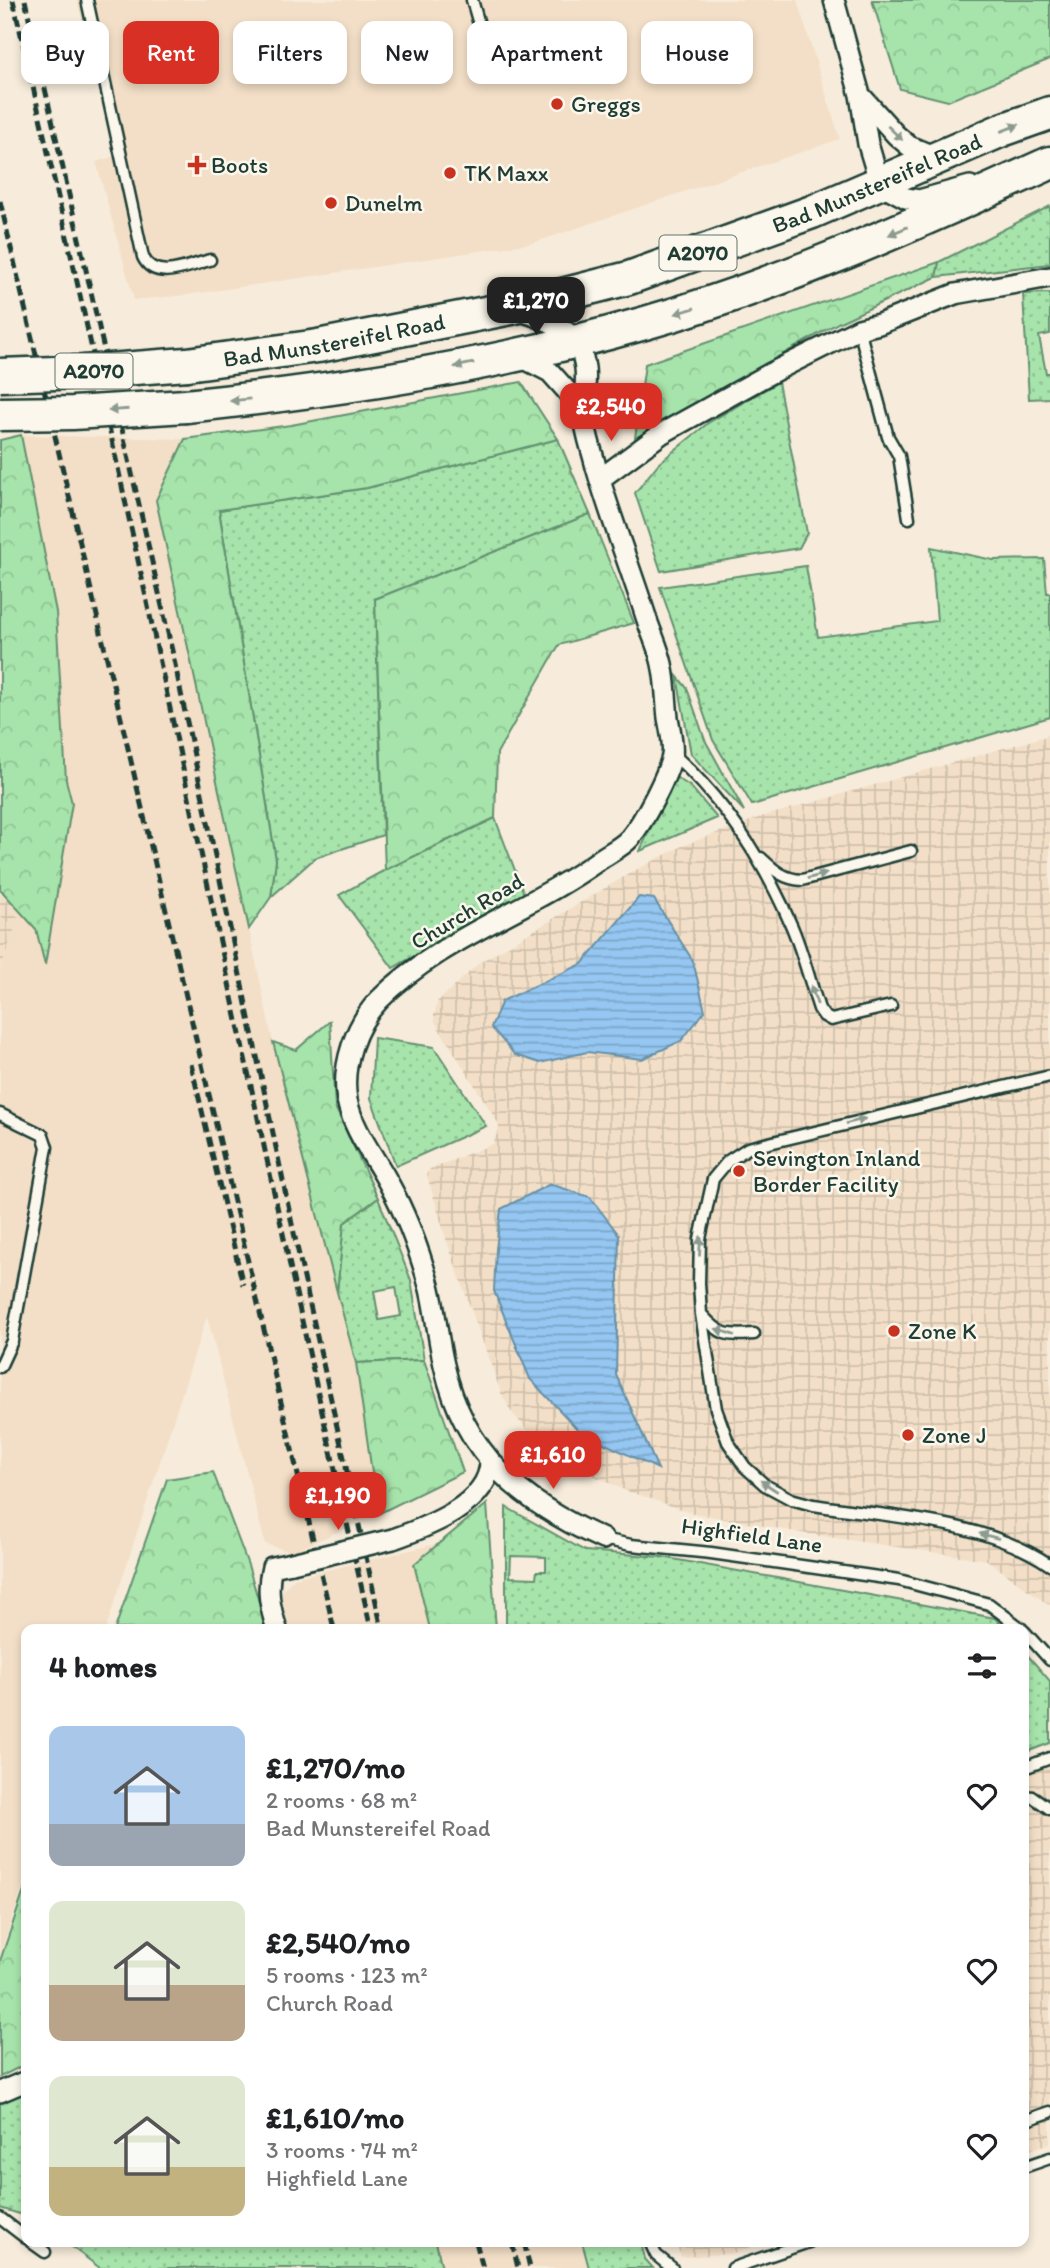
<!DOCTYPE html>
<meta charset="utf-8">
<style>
body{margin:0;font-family:Itim,sans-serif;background:#f6f6f6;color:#202124;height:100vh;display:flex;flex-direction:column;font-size:26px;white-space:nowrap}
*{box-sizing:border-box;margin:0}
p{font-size:23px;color:#757577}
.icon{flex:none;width:38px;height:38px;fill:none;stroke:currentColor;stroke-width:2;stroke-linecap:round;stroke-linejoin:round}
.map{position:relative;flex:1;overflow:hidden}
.panel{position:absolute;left:21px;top:1624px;width:1008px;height:623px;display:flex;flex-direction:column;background:#fff;border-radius:14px;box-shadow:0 4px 10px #0003}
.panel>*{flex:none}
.banner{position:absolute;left:21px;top:21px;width:1008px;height:63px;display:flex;gap:14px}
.price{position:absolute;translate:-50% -60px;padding:0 16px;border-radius:14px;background:#d93025;color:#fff;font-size:23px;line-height:46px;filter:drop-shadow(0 2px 4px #0008)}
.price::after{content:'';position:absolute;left:50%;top:42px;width:21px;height:16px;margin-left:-10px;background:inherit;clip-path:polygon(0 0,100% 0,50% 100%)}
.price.selected{background:#222;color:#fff}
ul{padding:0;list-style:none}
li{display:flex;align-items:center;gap:21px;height:175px;padding:0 28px}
li span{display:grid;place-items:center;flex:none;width:196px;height:140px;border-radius:14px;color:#555}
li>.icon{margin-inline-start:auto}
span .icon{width:84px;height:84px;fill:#fffc;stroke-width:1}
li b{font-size:30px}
h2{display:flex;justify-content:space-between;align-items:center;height:84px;padding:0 28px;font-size:30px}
.chip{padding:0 24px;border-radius:14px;background:#fff;box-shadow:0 4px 10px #0003;font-size:24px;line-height:63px}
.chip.selected{background:#d93025;color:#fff}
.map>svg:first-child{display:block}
</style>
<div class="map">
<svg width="1050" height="2268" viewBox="0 0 1050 2268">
<defs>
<pattern id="industrial-grid" width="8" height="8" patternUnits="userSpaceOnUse" patternTransform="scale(1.75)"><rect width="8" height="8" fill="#f3dfc7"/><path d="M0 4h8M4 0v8" fill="none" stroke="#d0c0ac"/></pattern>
<pattern id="green-dots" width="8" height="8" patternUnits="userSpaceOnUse" patternTransform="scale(1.75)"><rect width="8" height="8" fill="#a7e4ab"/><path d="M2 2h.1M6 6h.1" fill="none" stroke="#8fc494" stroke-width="1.8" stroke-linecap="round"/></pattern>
<pattern id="forest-crowns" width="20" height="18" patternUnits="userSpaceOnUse" patternTransform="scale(1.75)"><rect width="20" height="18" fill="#a7e4ab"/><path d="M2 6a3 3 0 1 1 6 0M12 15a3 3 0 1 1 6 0" fill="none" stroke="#8fc494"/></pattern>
<pattern id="water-rules" width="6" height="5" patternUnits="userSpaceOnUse" patternTransform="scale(1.75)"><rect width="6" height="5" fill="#95c7f2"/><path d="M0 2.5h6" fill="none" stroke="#79a3c5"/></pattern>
</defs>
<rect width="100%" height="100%" fill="#f7ecdb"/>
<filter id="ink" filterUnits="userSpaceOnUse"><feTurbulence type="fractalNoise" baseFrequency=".0143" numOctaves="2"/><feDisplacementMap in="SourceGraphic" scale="14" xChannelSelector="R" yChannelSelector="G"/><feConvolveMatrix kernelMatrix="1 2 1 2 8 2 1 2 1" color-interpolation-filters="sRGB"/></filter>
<g filter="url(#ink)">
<path fill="#f3dfc7" d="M77,0H797L840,139L533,243L187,295L134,300L96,162L115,156Z
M21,435L185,439L220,515L271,897L249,929L273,1042L356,1363L378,1514L292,1552L265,1544L207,1316L106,1629H26V1875L0,1956V970L66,780L56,612Z
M440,1543L460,1629H289L279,1594L294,1578Z
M436,2242H582L589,2268H442Z"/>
<path fill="url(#industrial-grid)" d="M1050,735V1606L987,1560L807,1534L692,1513L624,1490L574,1466L536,1441L510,1410L501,1393L447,1242L428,1179L427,1173L430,1169L493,1144L499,1128L498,1123L435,1022L434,1016L437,1002L480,962L632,872L684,845L761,817Z
M0,893L21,911L0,970Z
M1050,1763V2143L1024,2152V1773Z
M676,2242H766L730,2254L681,2257Z"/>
<path fill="url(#green-dots)" stroke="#639070" stroke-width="2" fill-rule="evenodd" d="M1050,206V264L936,277L939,262Z
M1050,293V334L1039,336L1046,373H1050V398L1029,399L1023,294Z
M778,382L807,533L799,548L661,571L635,493L658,464L708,423Z
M558,439L590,514L375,599L383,835L315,858L271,897L276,860L219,510L367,488Z
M931,547L993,560L1044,559L1047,593H1050V717L752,805L713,740L660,587L806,566L818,637L937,621Z
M677,676L687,688L705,740L744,811L691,754Z
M674,776L691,787L717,818L640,851Z
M495,818L524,894L393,968L339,895L385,870Z
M374,1038L434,1047L486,1126L396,1166L371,1098Z
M378,1198L411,1280L424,1360L356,1363L337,1292L344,1223ZM396,1287L401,1316L379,1320L374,1291Z
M506,1507L585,1551L662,1557L995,1618L1005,1629H506ZM511,1556L546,1557V1571H537L536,1578L510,1577Z
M1024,1651L1050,1681V1743L1024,1753Z
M26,2089V2216L0,2208V2102Z
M65,2242H436L442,2268H100Z
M582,2242H641L645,2259L653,2268H589Z"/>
<path fill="url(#forest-crowns)" stroke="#639070" stroke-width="2" d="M872,0H1050V59L948,101L900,89Z
M939,262L936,277L838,323L635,438L645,364Z
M521,382L558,439L367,488L219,510L276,860L271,897L249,929L156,500L185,439L291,425Z
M21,435L56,612L66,780L72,803L45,965L36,929L0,889V440Z
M590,514L634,623L559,645L497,753L495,818L385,870L375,599Z
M330,1021L335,1107L378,1198L344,1223L337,1292L273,1042L296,1050Z
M424,1360L463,1472L378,1514L356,1363Z
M213,1472L248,1565L267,1629H115L167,1479Z
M487,1504L496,1629H430L414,1564Z
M26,1885V2064L0,2077V1961Z"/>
<path fill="url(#water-rules)" stroke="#6690a6" stroke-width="2" d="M639,897L654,899L693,961L705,1011L681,1041L642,1059L587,1052L540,1063L515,1055L491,1027L502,1001L582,964Z
M550,1184L590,1197L619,1235L616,1375L658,1469L580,1432L530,1379L494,1291L496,1249L501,1209Z"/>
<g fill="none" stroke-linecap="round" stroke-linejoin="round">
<g stroke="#1f3d34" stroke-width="15">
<path id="service" d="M87,0L143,257C155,283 190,265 210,260
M472,0L493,73
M859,329L888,437L899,456L909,518
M673,754C726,802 764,861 792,927C803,953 810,982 819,1009L824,1016L831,1020L891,1006
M761,858C774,870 783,879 802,880L911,851
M1050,1076L748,1148L728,1161L713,1179L700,1239L699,1283L701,1314L716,1409L728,1442L745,1467L765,1485L791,1499L813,1505C890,1517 984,1520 1050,1565
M0,1114L43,1135L47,1147L12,1341L0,1367
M702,1315C721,1336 727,1336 754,1334
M603,1539L631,1545L711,1553L899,1580L989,1604L1022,1629
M1024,1631L1050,1660
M1024,1768L1050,1758
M1024,1796L1033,1797L1050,1809
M1024,2121L1050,2112
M1024,2167L1050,2158
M0,2218L26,2238
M31,2242L45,2252
M650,2242L656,2255L672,2268
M733,2268L809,2242"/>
</g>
<g stroke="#1f3d34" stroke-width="24">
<path id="minor" d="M834,0L860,95L868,144L880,184L906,198L919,200L970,186
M861,96L896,135L909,146L938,158
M515,309C549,321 580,327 585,368C587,384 583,399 584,415C585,432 592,450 596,467C611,519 631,569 647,620C652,635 659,649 662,664C666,681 666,700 668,718C670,729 674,745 672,756C667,777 644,821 630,838C622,847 609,853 599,860C529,911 440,938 379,1000C355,1025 341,1066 347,1100C353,1130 374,1156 388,1182C407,1216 420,1252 430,1289C436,1314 438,1340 444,1365C464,1455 522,1503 603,1539
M517,355L550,372L567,391L584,417
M600,479L661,434L771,373L859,329L879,324L955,294L1050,277
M393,1539C427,1527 490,1504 490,1461
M277,1629C270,1608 266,1589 272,1567L292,1563
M0,2092L26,2081"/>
</g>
<g stroke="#1f3d34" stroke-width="37">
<g id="trunk">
<path id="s1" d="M187,364L318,346L511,308L629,278L812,212L1002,130L1050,113"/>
<path d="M186,406C341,390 496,366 645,323C785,283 917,223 1050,163"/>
</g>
</g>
<use href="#service" stroke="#fbf7ec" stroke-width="10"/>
<use href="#minor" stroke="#fbf7ec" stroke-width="19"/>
<use href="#trunk" stroke="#fbf7ec" stroke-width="32"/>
<path stroke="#1f3d34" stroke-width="5" stroke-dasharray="10 5" stroke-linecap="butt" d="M13,0C139,542 247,1087 371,1629
M25,0L173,655L292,1224L382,1629
M0,201L334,1629
M191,1064L243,1285
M476,2242L483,2268
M512,2242L518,2268
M524,2242L530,2268"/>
<g stroke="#1f3d34" stroke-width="24" stroke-linecap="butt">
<path id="minor-bridge" d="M292,1563L393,1539"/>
</g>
<g stroke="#1f3d34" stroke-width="37" stroke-linecap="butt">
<path id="trunk-bridge" d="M0,375L83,372L187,364
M0,414L73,413L186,406"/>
</g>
<use href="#minor-bridge" stroke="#fbf7ec" stroke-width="19"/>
<use href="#trunk-bridge" stroke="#fbf7ec" stroke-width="32"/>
</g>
<defs><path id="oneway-solid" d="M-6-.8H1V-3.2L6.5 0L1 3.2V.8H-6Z" transform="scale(1.75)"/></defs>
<g fill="#8d9a90">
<use href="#oneway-solid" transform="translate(1010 128) rotate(-21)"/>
<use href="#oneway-solid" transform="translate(895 133) rotate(44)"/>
<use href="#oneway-solid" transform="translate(898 231) rotate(157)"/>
<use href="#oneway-solid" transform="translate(685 311) rotate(163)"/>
<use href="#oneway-solid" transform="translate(464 365) rotate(168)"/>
<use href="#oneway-solid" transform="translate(240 400) rotate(174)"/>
<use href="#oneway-solid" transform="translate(118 410) rotate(176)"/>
<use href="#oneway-solid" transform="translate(817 876) rotate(-14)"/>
<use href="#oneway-solid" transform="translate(814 995) rotate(-109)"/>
<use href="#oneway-solid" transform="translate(856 1121) rotate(-14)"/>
<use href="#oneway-solid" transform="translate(700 1246) rotate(-87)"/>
<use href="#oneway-solid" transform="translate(725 1332) rotate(-161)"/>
<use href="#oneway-solid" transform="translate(769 1486) rotate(-147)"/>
<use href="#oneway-solid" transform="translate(989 1536) rotate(-165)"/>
</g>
</g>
<g fill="#c8321e" stroke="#fbf7ec" stroke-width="2.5">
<circle cx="557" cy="104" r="7"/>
<path d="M193.5 154.5h7v7h7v7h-7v7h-7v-7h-7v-7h7z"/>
<circle cx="450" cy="173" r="7"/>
<circle cx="331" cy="203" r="7"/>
<circle cx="739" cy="1171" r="7"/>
<circle cx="894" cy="1331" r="7"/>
<circle cx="908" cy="1435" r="7"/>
</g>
<g text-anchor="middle" stroke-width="5" stroke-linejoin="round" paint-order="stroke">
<g fill="#fbf7ec" stroke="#61756b" stroke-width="2">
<rect x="659.5" y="235.5" width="77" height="35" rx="5"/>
<rect x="55.5" y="353.5" width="77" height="35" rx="5"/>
</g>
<g font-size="21" font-weight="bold" fill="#1f3d34">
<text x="698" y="260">A2070</text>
<text x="94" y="378">A2070</text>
</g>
<g font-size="23" fill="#1f3d34" stroke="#fbf7ec" text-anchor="start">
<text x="571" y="112">Greggs</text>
<text x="211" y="173">Boots</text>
<text x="464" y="181">TK Maxx</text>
<text x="345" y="211">Dunelm</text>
<text x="753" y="1166">Sevington Inland<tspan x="753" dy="26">Border Facility</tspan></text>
<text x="908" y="1339">Zone K</text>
<text x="922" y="1443">Zone J</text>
</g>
<g font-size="23" fill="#1f3d34" stroke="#fbf7ec">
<text dy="8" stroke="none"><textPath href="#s1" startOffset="716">Bad Munstereifel Road</textPath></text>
<text dy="8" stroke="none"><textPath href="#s1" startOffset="149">Bad Munstereifel Road</textPath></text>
<text transform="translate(467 911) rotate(-31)" y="8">Church Road</text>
<text transform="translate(752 1535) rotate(8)" y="8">Highfield Lane</text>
</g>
</g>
</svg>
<b class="price selected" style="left:536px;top:337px">£1,270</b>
<b class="price" style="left:611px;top:443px">£2,540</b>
<b class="price" style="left:553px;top:1491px">£1,610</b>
<b class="price" style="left:338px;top:1532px">£1,190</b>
<div class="banner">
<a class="chip">Buy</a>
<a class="chip selected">Rent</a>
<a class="chip">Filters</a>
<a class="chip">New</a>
<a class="chip">Apartment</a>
<a class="chip">House</a>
</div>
<section class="panel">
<h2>4 homes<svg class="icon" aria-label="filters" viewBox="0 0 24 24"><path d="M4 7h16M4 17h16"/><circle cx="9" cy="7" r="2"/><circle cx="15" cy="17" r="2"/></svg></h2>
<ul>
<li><span style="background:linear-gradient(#a9c7e8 70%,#9aa5b1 0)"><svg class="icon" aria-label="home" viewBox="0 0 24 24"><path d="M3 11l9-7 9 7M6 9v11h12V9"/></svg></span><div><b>£1,270/mo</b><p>2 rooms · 68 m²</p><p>Bad Munstereifel Road</p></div><svg class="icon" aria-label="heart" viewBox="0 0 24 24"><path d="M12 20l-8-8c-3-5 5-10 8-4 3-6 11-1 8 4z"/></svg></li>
<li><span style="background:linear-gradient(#dfe7d0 60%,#b9a48a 0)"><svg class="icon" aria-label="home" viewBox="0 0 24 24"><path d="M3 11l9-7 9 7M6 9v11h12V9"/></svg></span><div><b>£2,540/mo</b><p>5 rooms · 123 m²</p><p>Church Road</p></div><svg class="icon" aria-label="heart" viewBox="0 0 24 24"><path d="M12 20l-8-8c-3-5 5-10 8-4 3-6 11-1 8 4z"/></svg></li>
<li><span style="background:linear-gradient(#dfe7d0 65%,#c2b280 0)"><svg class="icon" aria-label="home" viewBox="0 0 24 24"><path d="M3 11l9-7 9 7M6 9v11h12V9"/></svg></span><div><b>£1,610/mo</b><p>3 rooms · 74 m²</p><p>Highfield Lane</p></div><svg class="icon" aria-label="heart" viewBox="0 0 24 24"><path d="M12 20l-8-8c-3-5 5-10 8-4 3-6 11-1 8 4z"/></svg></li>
</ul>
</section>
</div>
